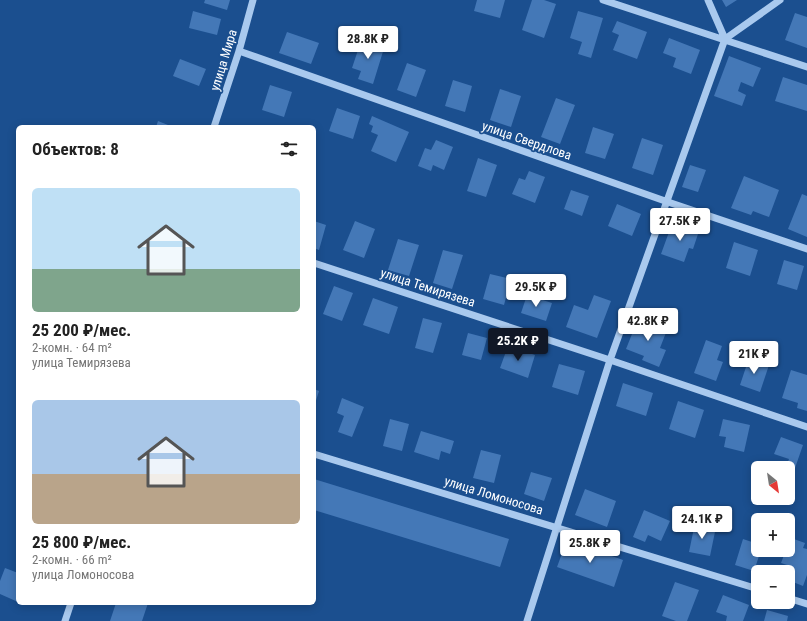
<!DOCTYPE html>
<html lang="ru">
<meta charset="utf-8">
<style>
body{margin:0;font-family:"Roboto Condensed",sans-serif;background:#f6f6f6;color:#222;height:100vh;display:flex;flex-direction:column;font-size:15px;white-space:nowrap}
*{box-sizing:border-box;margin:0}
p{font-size:13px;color:#767676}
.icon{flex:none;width:22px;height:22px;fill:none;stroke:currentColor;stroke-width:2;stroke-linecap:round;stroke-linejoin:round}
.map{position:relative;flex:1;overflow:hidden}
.sheet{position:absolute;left:16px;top:125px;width:300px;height:480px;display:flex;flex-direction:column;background:#fff;border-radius:6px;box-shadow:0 2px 10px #0003}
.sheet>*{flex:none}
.needle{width:26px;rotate:150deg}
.fabs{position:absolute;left:751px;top:461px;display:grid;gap:8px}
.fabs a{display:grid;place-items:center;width:44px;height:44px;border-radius:6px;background:#fff;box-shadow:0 2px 10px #0003;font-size:20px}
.price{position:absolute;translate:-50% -34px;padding:0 9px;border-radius:4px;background:#fff;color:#222;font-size:13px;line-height:26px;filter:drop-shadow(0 1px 2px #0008)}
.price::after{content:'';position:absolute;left:50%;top:24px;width:12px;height:9px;margin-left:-6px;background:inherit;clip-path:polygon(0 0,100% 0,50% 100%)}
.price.on{background:#111827;color:#fff}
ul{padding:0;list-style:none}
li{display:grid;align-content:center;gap:8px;height:212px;padding:0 16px}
li span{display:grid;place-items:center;height:124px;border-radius:6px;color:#555}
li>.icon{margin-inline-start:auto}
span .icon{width:72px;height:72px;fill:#fffc;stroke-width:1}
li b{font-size:17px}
h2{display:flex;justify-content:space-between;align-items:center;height:48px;padding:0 16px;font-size:17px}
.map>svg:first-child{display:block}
</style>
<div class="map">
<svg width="807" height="621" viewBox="0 0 807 621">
<rect width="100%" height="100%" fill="#1b4f8f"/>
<path fill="#4478b7" d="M205,0H230L227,10L204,3Z
M477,0H505L500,18L474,11Z
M532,0H544L556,4L544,38L522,30Z
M722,0H737L726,7Z
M193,11L221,19L217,35L189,28Z
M578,11L603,18L591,58L578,54L582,42L570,38Z
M795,13L807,17V48L785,40Z
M617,21L647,32L637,59L613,50L619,35L612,32Z
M287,32L319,43L311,64L279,53Z
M362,38L385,45L373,84L358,79L361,71L352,68Z
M669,38L700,50L691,74L673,67L676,58L663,53Z
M729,56L761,68L753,87L741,82L738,91L746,95L742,106L714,96Z
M180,59L206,69L199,86L173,76Z
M407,63L426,70L416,97L397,90Z
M783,77L807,85V111L775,101Z
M453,80L472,86L465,112L445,106Z
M270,85L292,92L284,117L262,110Z
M500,89L521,96L511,127L490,120Z
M556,98L575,105L560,144L541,137Z
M337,108L360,116L353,139L329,131Z
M372,116L409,132L396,162L371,151L378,135L371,132L373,126L369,124Z
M158,121L173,127H156Z
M593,127L614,134L605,159L585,153Z
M642,138L663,145L653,175L632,168Z
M436,140L453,147L444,170L433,165L431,171L418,166L425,148L431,150Z
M478,158L497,165L486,197L467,191Z
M690,165L706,170L698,192L682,187Z
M529,171L545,177L535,203L512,194L519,178L525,180Z
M744,176L779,190L769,217L753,211L751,215L731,208Z
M571,190L589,196L582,216L564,209Z
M802,194L807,196V237L788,229Z
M617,204L641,214L632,236L608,226Z
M314,221L326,225L319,250L314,248Z
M355,221L375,229L364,258L343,250Z
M673,221L699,231L693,249L689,248L684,262L661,254Z
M398,239L419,245L409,276L388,270Z
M734,242L758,250L750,276L726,268Z
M443,250L463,255L452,289L433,283Z
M784,260L804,266L797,290L777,284Z
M490,274L511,279L504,305L483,299Z
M334,286L353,293L342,321L323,314Z
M527,295L552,303L546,321L521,313Z
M594,295L611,301L597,338L566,327L574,305L588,310Z
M373,298L398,307L389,334L363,325Z
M423,318L442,323L433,353L415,348Z
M638,319L667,330L660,348L666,350L659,367L642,360L644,356L626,349Z
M468,333L487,338L481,360L462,355Z
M706,340L722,346L717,360L723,362L716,381L694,373Z
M508,346L535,355L528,378L500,368Z
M749,358L769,365L760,392L740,385Z
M559,364L585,371L578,395L552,387Z
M791,370L807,375V411L797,408L798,403L782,398Z
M623,383L653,393L646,416L616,406Z
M314,389L319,391L314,407Z
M342,398L364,407L352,437L338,432L344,416L337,413Z
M678,401L704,410L695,438L669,429Z
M390,419L409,424L402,451L383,446Z
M723,419L750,425L744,452L724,447L726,437L719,436Z
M421,431L454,441L450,454L441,451L439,460L414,452Z
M781,437L803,445L795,468L787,465L789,459L774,454Z
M481,450L501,455L494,483L473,478Z
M531,472L552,478L544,501L524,494Z
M314,479L509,539L500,567L314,510Z
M585,489L616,501L607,527L575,515Z
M644,510L670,521L661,541L648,535L645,542L633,537Z
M695,523L716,527L710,556L689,552Z
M791,538L805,543L803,548L807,549V575L803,586L788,580L787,572L790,566L781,563L786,550H788Z
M743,539L758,544V550H761L754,571L735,565Z
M567,540L623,560L614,587L557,567Z
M5,568L18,573V602L0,594V581Z
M675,582L699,590L687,621H676L662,616Z
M723,595L749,605L743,621H726L727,616L716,612Z
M116,603H148L142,621H110Z
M767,610L788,616L787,621H764Z"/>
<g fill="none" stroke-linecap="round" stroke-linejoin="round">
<path stroke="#a9c9ee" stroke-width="7" d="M603,0L807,67
M708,0L725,39
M239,51L668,202L807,249
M214,127L239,51L253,0
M314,263L610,360L807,427
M314,454L758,589
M788,598L807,604
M65,621L71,603
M527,621L610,360L725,39L780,0"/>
</g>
<g text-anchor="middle" stroke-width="3.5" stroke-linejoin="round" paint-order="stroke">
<g font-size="13" fill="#fff" stroke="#1b4f8f">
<text transform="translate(223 60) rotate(-73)" y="5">улица Мира</text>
<text transform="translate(527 140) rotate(19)" y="5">улица Свердлова</text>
<text transform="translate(428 287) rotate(18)" y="5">улица Темирязева</text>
<text transform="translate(494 495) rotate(17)" y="5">улица Ломоносова</text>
</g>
</g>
</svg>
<div class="fabs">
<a><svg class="needle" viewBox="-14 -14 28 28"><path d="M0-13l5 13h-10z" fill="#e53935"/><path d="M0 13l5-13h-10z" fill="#767676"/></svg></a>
<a>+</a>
<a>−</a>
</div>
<b class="price" style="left:368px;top:60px">28.8K ₽</b>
<b class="price" style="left:680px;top:242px">27.5K ₽</b>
<b class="price" style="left:536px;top:308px">29.5K ₽</b>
<b class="price" style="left:648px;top:342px">42.8K ₽</b>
<b class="price on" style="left:518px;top:362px">25.2K ₽</b>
<b class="price" style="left:754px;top:375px">21K ₽</b>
<b class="price" style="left:702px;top:540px">24.1K ₽</b>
<b class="price" style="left:590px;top:564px">25.8K ₽</b>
<section class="sheet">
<h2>Объектов: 8<svg class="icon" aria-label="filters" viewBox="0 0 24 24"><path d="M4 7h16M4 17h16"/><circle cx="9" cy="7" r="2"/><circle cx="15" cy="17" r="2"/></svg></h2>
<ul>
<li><span style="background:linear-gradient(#bfe0f5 65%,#7fa58c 0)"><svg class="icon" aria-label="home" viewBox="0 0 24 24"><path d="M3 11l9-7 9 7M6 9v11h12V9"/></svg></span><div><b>25 200 ₽/мес.</b><p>2-комн. · 64 m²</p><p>улица Темирязева</p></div></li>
<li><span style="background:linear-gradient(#a9c7e8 60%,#b9a48a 0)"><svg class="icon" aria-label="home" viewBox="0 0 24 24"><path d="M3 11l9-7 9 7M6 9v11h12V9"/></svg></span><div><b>25 800 ₽/мес.</b><p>2-комн. · 66 m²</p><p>улица Ломоносова</p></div></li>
</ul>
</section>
</div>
